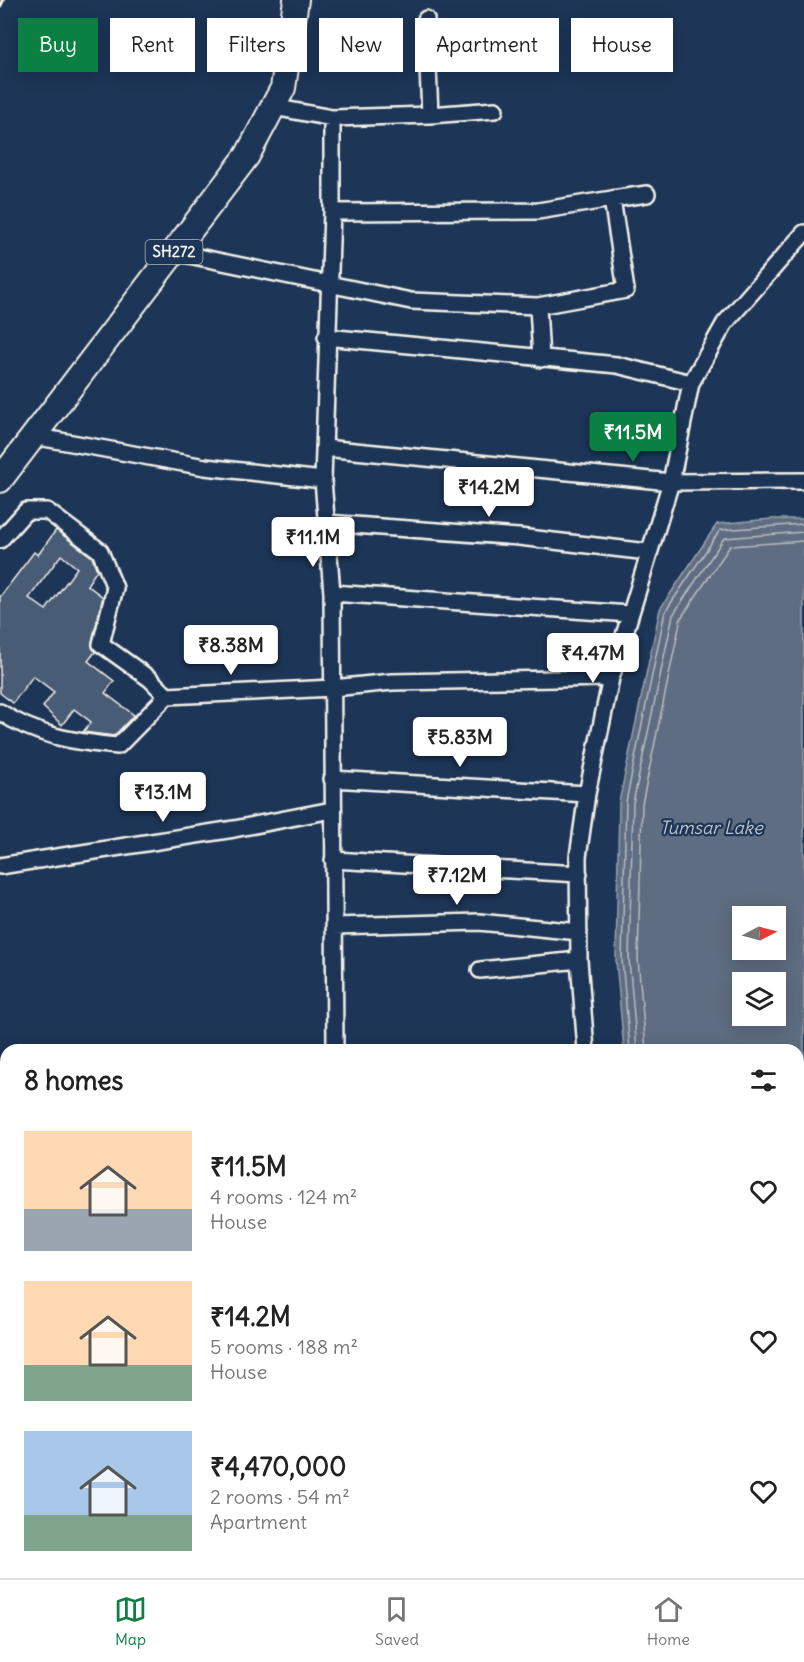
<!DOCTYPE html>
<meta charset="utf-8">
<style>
body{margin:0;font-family:Delius,sans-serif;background:#f2f2f2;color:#222;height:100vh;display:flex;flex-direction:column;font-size:22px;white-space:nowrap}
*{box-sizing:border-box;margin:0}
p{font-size:20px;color:#767676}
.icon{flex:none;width:33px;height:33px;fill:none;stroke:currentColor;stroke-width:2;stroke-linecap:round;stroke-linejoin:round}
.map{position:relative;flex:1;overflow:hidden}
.side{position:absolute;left:0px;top:1044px;width:804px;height:534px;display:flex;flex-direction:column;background:#fff;border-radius:18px 18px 0 0;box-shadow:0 3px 15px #0003}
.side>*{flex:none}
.hud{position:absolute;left:18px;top:18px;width:768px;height:54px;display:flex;gap:12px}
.needle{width:39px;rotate:84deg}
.controls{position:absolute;left:732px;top:906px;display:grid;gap:12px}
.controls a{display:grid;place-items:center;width:54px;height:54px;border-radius:0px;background:#fff;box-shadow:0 3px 15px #0003;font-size:30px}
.price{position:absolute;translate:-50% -51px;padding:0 14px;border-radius:6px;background:#fff;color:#222;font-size:20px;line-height:39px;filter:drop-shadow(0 2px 3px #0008)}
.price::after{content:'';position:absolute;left:50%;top:36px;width:18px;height:14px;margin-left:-9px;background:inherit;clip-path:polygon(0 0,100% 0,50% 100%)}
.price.current{background:#0b8043;color:#fff}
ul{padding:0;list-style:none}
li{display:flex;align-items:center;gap:18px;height:150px;padding:0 24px}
li span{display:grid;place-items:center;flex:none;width:168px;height:120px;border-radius:0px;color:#555}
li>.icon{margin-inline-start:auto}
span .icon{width:72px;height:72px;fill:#fffc;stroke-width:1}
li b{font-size:26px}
h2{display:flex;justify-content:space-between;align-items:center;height:72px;padding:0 24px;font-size:26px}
.pill{padding:0 21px;border-radius:0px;background:#fff;box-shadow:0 3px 15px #0003;font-size:21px;line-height:54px}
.pill.current{background:#0b8043;color:#fff}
.dock{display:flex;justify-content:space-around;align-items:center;height:84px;border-top:2px solid #e0e0e0;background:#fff;font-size:16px;color:#767676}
.dock a{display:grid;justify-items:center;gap:3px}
.dock .current{color:#0b8043}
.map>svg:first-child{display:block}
</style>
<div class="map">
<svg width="804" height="1578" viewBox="0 0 804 1578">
<rect width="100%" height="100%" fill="#1d3557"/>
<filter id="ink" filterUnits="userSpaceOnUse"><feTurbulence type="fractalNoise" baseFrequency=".0167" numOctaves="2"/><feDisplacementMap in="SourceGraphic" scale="12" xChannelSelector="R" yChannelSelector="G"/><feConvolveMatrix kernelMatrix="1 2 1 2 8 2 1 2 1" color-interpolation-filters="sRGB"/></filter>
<g filter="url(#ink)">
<path fill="#5e6d82" stroke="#9aa2ab" stroke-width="1.5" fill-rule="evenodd" d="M772,519H804V1139H798V1050H624L616,960L619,802L660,609L717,524ZM742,916H776V950H742ZM742,982H776V1016H742Z"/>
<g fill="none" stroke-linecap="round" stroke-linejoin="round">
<path stroke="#b8bcbf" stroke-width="1.5" d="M630,1050L622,959L626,802L665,612L720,530L804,524
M637,1050L629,959L633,803L673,615L724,538L804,532
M646,1050L638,959L642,804L681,618L730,546L804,541"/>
</g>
<path fill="#485b74" stroke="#f4f1e8" stroke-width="1.5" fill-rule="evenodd" d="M56,530L92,557L97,570L87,585L103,597L92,642L95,652L88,661L114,681L105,693L134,715L114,736L83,732L91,722L74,709L62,725L43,707L54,692L33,676L13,703L0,693V597L34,552L38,555ZM61,555L77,568L46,610L29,598Z"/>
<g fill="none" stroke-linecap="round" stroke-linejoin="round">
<g stroke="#f4f1e8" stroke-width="20">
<path id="minor" d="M273,107L332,118V212L323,480L332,593L335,1050
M430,115L495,110
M332,118L430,115L426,19
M612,199L647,194
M174,252L411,301L538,306L626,290L612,199L538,211L332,212
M538,306L541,359
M326,337L617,365L691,383
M33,436L205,467L323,480
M324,448L671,482L691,383L725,323L804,233
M326,523L519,537L648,552
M0,540L26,511H47L100,551L115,588L101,644L150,679L167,696L333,688L392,682L611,678
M332,593L630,614
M0,712C36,736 75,742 118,746L167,696
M332,779L587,794
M333,860L579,874
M0,866L234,829L332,810
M334,926L479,922L579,932
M480,970L579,960
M586,1050L579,960L578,857L587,794L611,678L671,482L804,481
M798,1163L804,1162
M0,1165L6,1160
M798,1234L804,1232
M287,1572L291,1578
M502,1572L505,1578
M785,1572L803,1578
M0,1577L23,1572
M645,1578L655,1572"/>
</g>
<g stroke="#f4f1e8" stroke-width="28">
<path id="primary" d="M0,480L247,156L283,88L296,0
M0,1397L6,1396"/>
</g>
<g stroke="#f4f1e8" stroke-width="30">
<path id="trunk" d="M0,1231L6,1239
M179,1572L181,1578"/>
</g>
<use href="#minor" stroke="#1d3557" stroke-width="15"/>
<use href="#primary" stroke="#1d3557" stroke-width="24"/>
<use href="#trunk" stroke="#1d3557" stroke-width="26"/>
<path stroke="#f4f1e8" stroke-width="4" d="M0,6L3,0"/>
</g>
</g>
<g text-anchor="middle" stroke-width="4.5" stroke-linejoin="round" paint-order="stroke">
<rect fill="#1d3557" stroke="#b4b9bc" stroke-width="1.5" x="145.5" y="240" width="57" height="24" rx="4.5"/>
<g font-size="15" font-weight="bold" fill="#f4f1e8">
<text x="174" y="257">SH272</text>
</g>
<g font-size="18" font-style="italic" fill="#c0c3c4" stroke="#1d3557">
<text x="711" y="834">Tumsar Lake</text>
</g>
</g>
</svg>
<div class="controls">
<a><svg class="needle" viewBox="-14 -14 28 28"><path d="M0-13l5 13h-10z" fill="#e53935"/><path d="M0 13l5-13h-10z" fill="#767676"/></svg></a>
<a><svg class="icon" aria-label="layers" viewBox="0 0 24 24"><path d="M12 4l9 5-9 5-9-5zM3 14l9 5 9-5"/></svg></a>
</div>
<b class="price current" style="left:633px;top:463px">₹11.5M</b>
<b class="price" style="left:489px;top:518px">₹14.2M</b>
<b class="price" style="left:313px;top:568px">₹11.1M</b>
<b class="price" style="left:231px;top:676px">₹8.38M</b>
<b class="price" style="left:593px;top:684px">₹4.47M</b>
<b class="price" style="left:460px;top:768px">₹5.83M</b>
<b class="price" style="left:163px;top:823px">₹13.1M</b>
<b class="price" style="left:457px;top:906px">₹7.12M</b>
<div class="hud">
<a class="pill current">Buy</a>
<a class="pill">Rent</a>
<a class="pill">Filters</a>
<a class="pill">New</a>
<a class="pill">Apartment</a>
<a class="pill">House</a>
</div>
<section class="side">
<h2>8 homes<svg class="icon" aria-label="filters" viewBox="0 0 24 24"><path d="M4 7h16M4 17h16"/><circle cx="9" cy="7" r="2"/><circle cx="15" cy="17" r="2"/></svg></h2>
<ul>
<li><span style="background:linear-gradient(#ffd9b3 65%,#9aa5b1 0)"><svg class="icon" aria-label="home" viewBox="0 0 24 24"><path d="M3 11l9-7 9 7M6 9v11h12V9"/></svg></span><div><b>₹11.5M</b><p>4 rooms · 124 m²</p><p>House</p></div><svg class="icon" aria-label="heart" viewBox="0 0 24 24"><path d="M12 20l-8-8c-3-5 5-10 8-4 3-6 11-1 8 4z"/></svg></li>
<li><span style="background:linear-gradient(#ffd9b3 70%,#7fa58c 0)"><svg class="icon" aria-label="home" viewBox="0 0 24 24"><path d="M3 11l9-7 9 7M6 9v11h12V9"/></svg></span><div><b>₹14.2M</b><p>5 rooms · 188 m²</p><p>House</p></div><svg class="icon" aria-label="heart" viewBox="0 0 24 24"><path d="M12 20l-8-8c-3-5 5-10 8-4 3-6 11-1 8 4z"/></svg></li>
<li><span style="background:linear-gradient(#a9c7e8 70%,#7fa58c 0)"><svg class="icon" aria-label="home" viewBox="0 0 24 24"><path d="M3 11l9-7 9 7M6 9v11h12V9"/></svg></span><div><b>₹4,470,000</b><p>2 rooms · 54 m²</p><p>Apartment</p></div><svg class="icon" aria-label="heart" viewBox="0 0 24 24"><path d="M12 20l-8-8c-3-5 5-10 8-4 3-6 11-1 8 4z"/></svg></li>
</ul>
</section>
</div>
<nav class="dock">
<a class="current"><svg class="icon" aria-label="map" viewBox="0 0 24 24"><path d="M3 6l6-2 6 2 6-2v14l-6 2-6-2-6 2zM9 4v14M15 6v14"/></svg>Map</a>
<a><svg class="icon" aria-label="saved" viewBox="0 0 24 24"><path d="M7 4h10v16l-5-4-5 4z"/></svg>Saved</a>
<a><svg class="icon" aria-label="home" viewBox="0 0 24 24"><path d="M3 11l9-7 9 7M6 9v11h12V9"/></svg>Home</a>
</nav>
